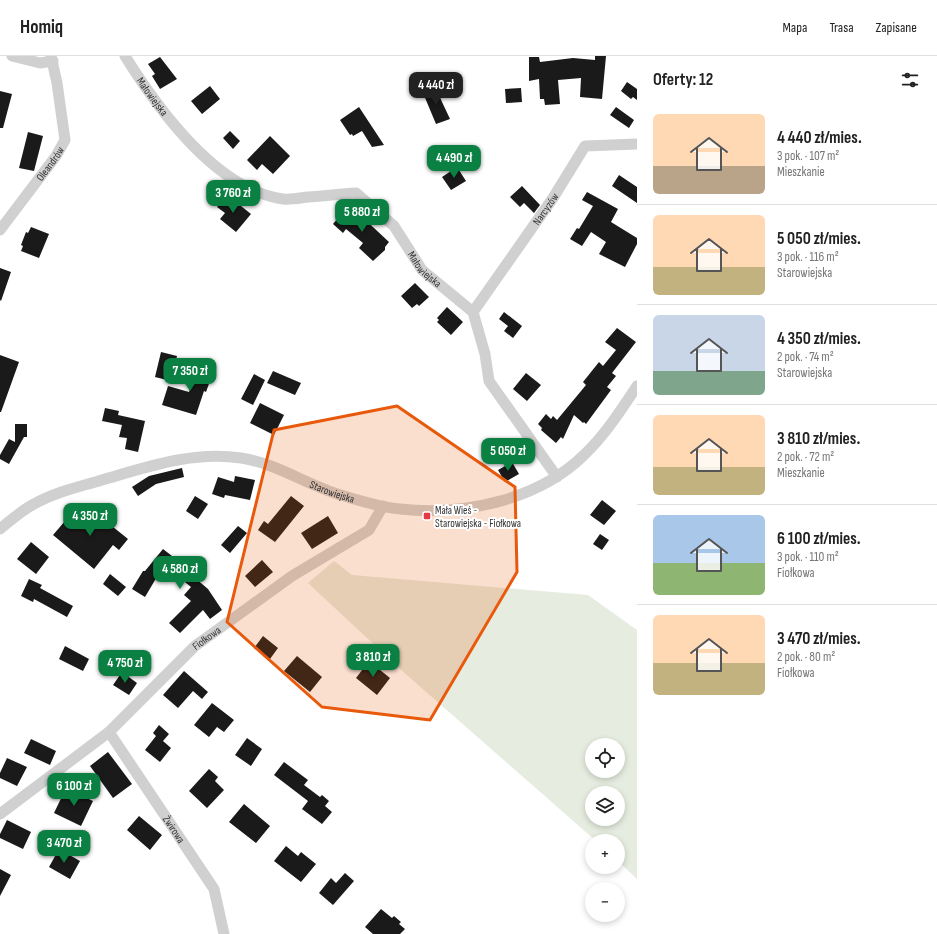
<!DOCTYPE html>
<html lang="pl">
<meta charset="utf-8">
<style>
body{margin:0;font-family:"Sofia Sans Condensed",sans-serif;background:#f6f6f6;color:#222;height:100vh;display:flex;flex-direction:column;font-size:15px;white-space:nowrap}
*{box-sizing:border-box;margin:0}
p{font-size:13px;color:#767676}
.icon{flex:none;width:22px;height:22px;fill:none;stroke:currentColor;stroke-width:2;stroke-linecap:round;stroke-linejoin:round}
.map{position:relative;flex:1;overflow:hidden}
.panel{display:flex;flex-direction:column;background:#fff;width:300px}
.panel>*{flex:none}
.buttons{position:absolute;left:585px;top:682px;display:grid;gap:8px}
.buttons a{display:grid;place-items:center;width:40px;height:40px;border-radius:50%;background:#fff;box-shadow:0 2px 6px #0003;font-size:20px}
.price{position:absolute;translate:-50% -34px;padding:0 9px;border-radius:8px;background:#0b8043;color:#fff;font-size:13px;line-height:26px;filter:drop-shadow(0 1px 2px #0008)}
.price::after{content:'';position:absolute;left:50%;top:24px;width:12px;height:9px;margin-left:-6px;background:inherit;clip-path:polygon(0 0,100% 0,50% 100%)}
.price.current{background:#222;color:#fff}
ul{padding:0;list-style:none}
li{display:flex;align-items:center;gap:12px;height:100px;padding:0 16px}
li+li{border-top:1px solid #e0e0e0}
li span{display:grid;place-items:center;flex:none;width:112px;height:80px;border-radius:6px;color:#555}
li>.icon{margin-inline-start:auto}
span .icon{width:48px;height:48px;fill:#fffc;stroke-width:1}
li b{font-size:17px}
h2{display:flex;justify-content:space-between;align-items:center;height:48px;padding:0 16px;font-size:17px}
header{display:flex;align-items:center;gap:24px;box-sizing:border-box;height:56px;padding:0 20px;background:#fff;border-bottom:1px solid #e0e0e0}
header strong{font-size:19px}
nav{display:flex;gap:22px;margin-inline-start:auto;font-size:14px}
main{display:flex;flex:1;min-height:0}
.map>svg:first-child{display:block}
</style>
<header>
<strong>Homiq</strong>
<nav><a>Mapa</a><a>Trasa</a><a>Zapisane</a></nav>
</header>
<main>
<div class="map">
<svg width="637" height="878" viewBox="0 0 637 878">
<rect width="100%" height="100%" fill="#fff"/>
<path fill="#e6ecdf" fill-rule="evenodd" d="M334,505L352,519L588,539L637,574V823L618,805V785H596L408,620L308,527ZM592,689H618V715H592ZM592,737H618V763H592Z"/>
<path fill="#1a1a1a" d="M595,0H606L602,43L580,41L581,22L558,24L560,48L545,49L544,43H540L539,23L529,25V1H539L540,6L573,2L595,4Z
M160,1L177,23L160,33L152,20L155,18L148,8Z
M627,26L637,33V44L633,41L631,43L621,35Z
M210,30L220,43L202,58L191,45Z
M435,31L450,63L436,68L423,37Z
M521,32L522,46L506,47L505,33Z
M0,35L12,38L3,72H0Z
M359,51L384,89L372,91L362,75L353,80L352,78L350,79L340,64Z
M616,51L634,64L629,72L610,59Z
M230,75L240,85L233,93L223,82Z
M28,76L43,80L34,115L19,112Z
M270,80L290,100L273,118L262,108L257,114L247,104Z
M457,111L466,125L451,134L442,121Z
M619,119L637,131V147L612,130Z
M522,130L540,149L534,157L524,147L520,151L510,141Z
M587,136L618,153L611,166L637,182V188L625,211L599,198L606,186L591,176L582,190L570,183L577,172L579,173L593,150L582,144Z
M223,142L227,146L231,142L251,158L236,176L220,163L225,157L217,151Z
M347,152L358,157L389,186L385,191V194L373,205L359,192L363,187L346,173L343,177L333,168L338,162V157H344Z
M31,171L49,178L39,202L21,195L23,190L21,189L26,176L28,177Z
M0,212L11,216L1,245L0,244Z
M415,227L429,241L419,250L417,248L412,252L401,240Z
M447,251L463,266L451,279L437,266L439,264L437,262Z
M504,256L522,270L513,282L504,275L508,270L499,263Z
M617,272L636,286L612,317L616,320L607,331L611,334L586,368L584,366L583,367L574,359L563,383L561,381L556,387L541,374L542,372L538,368L546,358L551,363L553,360L557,364L586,329L583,326L599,306L603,310L616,294L605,286Z
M161,296L177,300L171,325L155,321Z
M0,299L19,306L1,356H0Z
M200,306L215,311L206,336L204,335L196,359L162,349L168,330L189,336Z
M273,315L301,327L295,339L267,327Z
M526,317L541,329L527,345L513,333Z
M254,318L265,324L253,349L241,343Z
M260,347L284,359L274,379L250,367Z
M105,352L119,355L118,359L145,365L138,396L125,393L127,382L119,381L122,369L102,365Z
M15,368H27V381H24L9,408L0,403V399L9,383L15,386Z
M512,406L519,418L505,426L498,414Z
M182,412L184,421L156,428L138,440L132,431L149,420Z
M235,420L255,424L250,444L225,439L224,442L212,438L218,421L234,426Z
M195,440L208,448L198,463L186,455Z
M291,440L304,450L275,486L258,474L264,465L268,468Z
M602,444L616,455L604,469L590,459Z
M87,450L128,483L119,494L113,489L94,513L53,479L71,458L76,463Z
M328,460L338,477L312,493L301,477Z
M238,470L247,477L230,497L221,489Z
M600,478L609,484L602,494L593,488Z
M31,486L49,501L36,518L17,503Z
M163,493L190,514L188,516L208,533L222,554L210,563L203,554L180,577L169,567L191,545L184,539L191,531L164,509L145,541L132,533L143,515H145Z
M262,504L273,516L255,531L245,520Z
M110,518L126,531L118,540L103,528Z
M29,523L42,529L40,532L73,550L67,561L34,543L33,546L21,540Z
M263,580L278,592L270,603L254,592Z
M65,590L89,603L83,615L59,603Z
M297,600L322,621L310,636L284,615Z
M369,605L390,622L377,639L356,622Z
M184,615L208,636L202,643L193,635L178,652L163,639Z
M122,616L137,627L129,639L113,629Z
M212,647L234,664L224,676L217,671L209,681L194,669Z
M159,669L169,678L163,685L171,692L160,706L145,694L156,680L153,677Z
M247,682L262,693L251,710L235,699Z
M31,683L56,695L50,709L24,697Z
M108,696L132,728L113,742L90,710Z
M7,702L27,711L17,730L0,722V717Z
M284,706L308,724L304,729L320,741L322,739L329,745L325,750L332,756L322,768L302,753L308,745L274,719Z
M209,713L218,721L215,725L224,734L207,752L189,735Z
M66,732L93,745L81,770L54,757Z
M244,748L270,770L256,787L229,766Z
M139,760L162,779L150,794L127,774Z
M7,764L31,776L23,793L0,782V778Z
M286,790L298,800L301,796L316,808L301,826L274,805Z
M59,793L80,805L70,823L49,811Z
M0,813L11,819L0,840Z
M345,817L354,825L333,849L319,837L331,822L336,827Z
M381,853L392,862L394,860L401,866L399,868L405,873L400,878H373L365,871Z"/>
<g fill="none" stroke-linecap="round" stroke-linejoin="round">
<g stroke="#d0d0d0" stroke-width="11">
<path d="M12,0L40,7L53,5"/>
<path id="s1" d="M125,0C158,53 217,134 283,143C291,144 300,142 308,141C324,140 340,138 356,137L394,170L422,214L473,256L485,298L489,325L557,421"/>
<path id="s2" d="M0,174L56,100L65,84L57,27L51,0"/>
<path id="s3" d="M473,256L553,142L585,90L637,88"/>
<path id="s4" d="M0,473C11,464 22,454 34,448C55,436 79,431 102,424C147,411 192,395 241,402C276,407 307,429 341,439C360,445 380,451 400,453C464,460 539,444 585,398C605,379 621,354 637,330"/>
<path id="s5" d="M109,676L214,833L224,878"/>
<path id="s6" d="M0,758L109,676L195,590L292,520L369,474L383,450"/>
</g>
</g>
<path fill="#e8590c" fill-opacity="0.2" stroke="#e8590c" stroke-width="3" stroke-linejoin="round" d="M397,350L515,431L517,516L430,664L322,651L227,566L274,374Z"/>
<rect fill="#e63946" stroke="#fff" stroke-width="1.5" x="423" y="456" width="8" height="8" rx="2"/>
<g text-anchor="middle" stroke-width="4" stroke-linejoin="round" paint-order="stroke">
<g font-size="11" fill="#333" stroke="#fff">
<text dy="4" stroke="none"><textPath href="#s1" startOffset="49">Małowiejska</textPath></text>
<text dy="4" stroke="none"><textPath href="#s2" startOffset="83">Oleandrów</textPath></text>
<text dy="4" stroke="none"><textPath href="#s3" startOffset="126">Narcyzów</textPath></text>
<text dy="4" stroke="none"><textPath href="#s1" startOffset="396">Małowiejska</textPath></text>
<text dy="4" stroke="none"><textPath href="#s4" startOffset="354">Starowiejska</textPath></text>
<text dy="4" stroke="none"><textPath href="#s6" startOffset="272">Fiołkowa</textPath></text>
<text dy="4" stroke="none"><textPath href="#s5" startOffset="117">Żwirowa</textPath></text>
</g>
<g font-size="11" fill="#333" stroke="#fff" text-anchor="start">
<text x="435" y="458">Mała Wieś -<tspan x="435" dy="13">Starowiejska - Fiołkowa</tspan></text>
</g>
</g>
</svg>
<div class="buttons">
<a><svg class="icon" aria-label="locate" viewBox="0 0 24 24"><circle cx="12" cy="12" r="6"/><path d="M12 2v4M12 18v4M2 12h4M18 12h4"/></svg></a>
<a><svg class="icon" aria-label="layers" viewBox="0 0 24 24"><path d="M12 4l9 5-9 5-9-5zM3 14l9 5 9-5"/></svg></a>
<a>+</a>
<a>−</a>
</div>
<b class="price current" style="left:436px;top:50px">4 440 zł</b>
<b class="price" style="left:454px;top:123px">4 490 zł</b>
<b class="price" style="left:233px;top:158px">3 760 zł</b>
<b class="price" style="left:362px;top:177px">5 880 zł</b>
<b class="price" style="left:190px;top:336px">7 350 zł</b>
<b class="price" style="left:508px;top:416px">5 050 zł</b>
<b class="price" style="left:90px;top:481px">4 350 zł</b>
<b class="price" style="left:180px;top:534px">4 580 zł</b>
<b class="price" style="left:373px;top:622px">3 810 zł</b>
<b class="price" style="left:125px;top:628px">4 750 zł</b>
<b class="price" style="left:74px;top:751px">6 100 zł</b>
<b class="price" style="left:64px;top:808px">3 470 zł</b>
</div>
<section class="panel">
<h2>Oferty: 12<svg class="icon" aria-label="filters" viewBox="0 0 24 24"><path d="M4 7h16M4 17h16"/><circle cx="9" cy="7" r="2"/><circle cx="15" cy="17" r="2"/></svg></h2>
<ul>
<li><span style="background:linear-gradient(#ffd9b3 65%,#b9a48a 0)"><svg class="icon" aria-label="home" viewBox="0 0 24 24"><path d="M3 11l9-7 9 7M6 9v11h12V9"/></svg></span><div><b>4 440 zł/mies.</b><p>3 pok. · 107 m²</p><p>Mieszkanie</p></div></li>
<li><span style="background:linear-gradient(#ffd9b3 65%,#c2b280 0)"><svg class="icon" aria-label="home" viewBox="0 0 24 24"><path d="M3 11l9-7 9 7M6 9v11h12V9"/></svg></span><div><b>5 050 zł/mies.</b><p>3 pok. · 116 m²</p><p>Starowiejska</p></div></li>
<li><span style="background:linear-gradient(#c9d6e8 70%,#7fa58c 0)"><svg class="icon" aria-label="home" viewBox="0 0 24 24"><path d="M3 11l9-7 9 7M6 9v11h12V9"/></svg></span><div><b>4 350 zł/mies.</b><p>2 pok. · 74 m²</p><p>Starowiejska</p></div></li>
<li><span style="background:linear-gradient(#ffd9b3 65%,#c2b280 0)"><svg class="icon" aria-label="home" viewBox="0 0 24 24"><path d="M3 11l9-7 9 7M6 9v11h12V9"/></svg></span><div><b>3 810 zł/mies.</b><p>2 pok. · 72 m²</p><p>Mieszkanie</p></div></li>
<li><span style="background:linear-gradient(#a9c7e8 60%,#8fb573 0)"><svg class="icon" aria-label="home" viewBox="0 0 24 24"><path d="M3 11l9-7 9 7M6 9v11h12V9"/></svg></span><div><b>6 100 zł/mies.</b><p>3 pok. · 110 m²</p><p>Fiołkowa</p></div></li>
<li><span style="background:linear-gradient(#ffd9b3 60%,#c2b280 0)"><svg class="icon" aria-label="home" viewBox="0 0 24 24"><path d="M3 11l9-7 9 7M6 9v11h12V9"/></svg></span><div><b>3 470 zł/mies.</b><p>2 pok. · 80 m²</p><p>Fiołkowa</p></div></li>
</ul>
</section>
</main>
